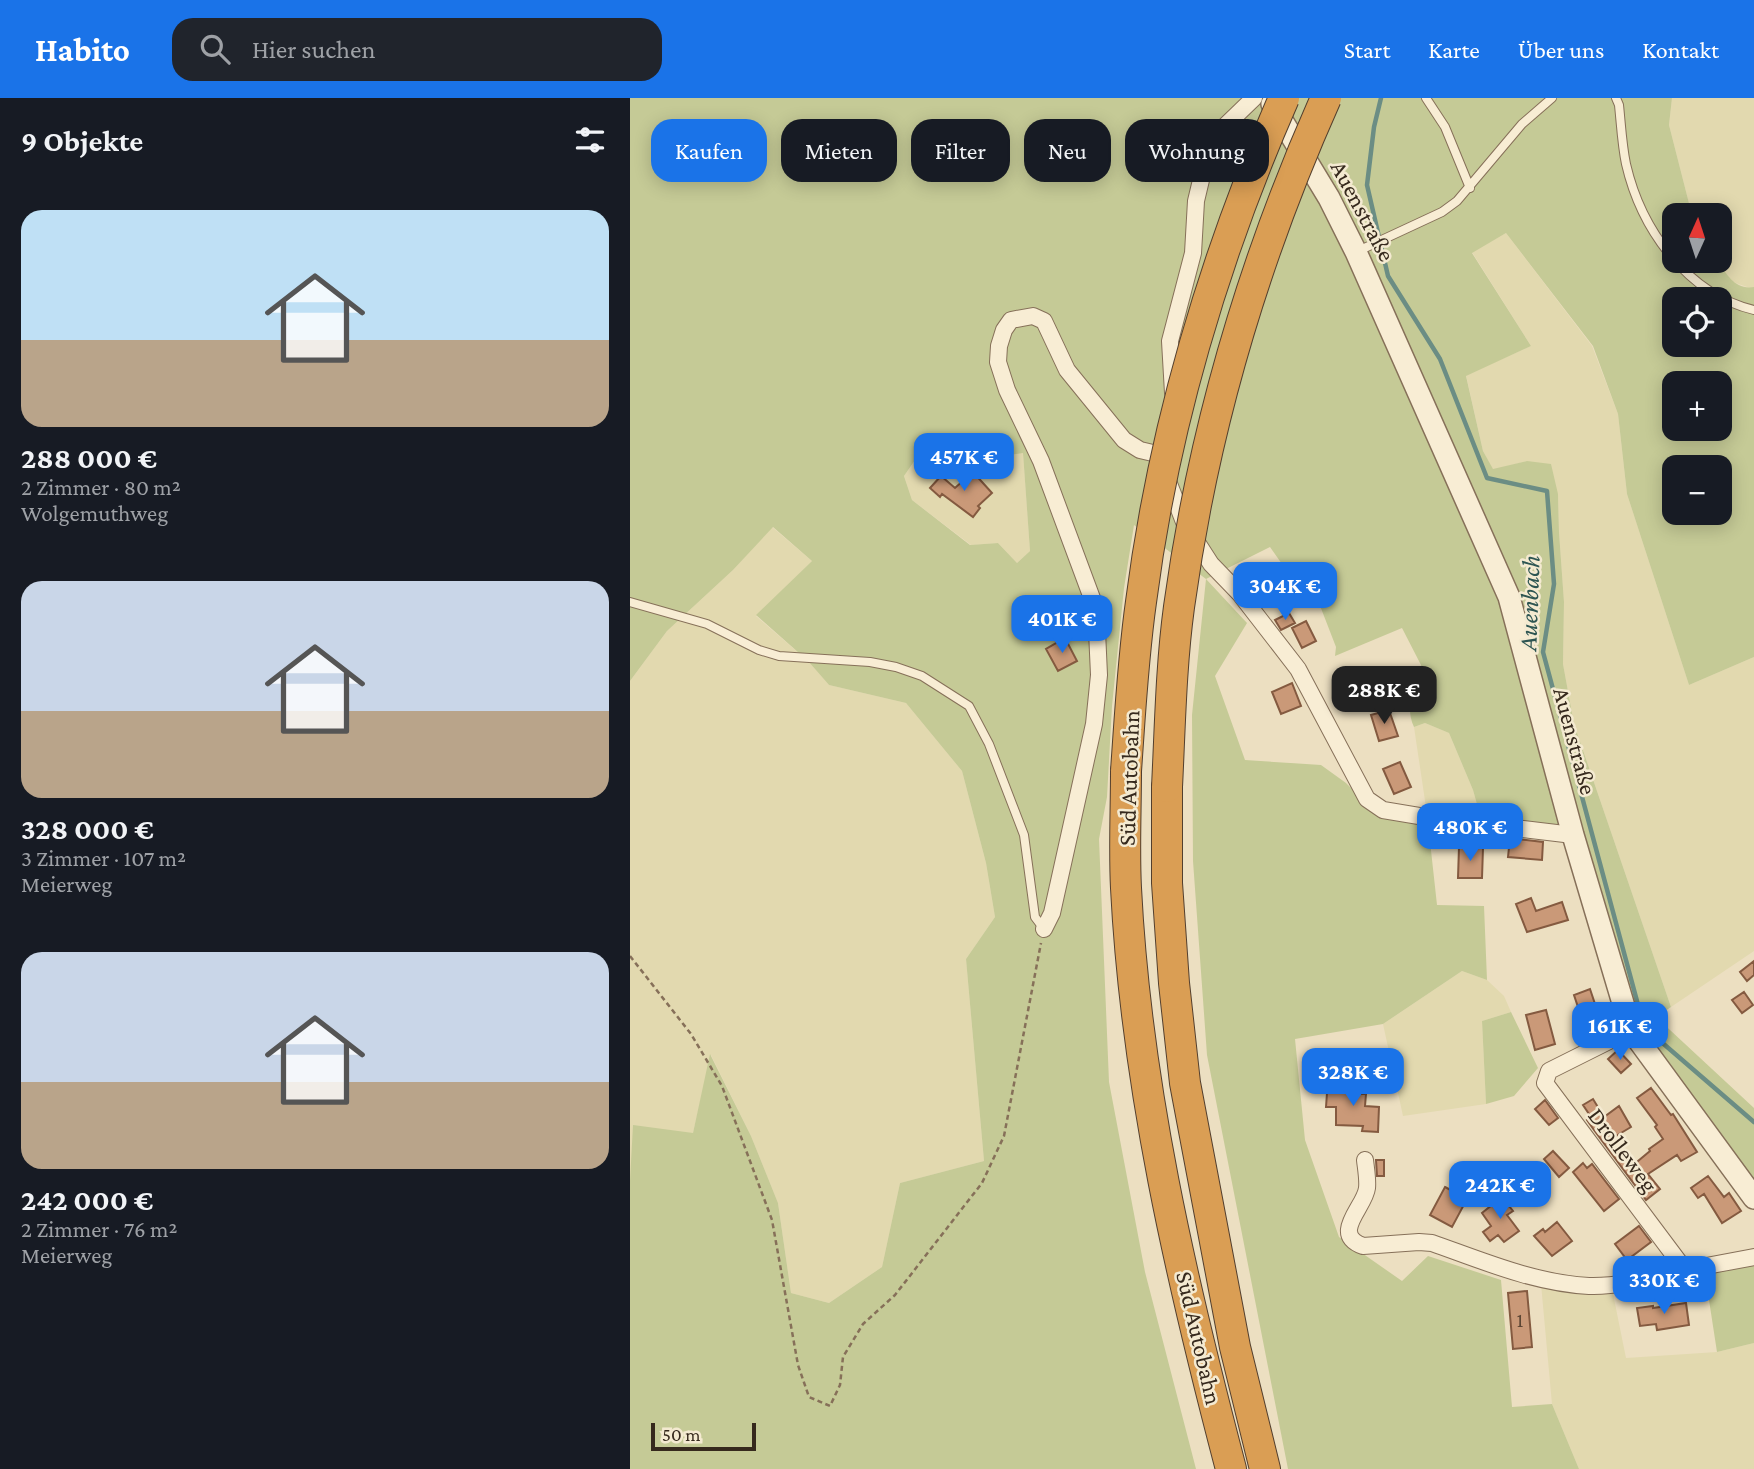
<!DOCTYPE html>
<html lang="de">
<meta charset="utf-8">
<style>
body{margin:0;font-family:"Crimson Pro",serif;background:#20242c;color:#f1f3f6;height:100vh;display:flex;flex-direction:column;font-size:26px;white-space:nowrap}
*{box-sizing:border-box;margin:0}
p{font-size:23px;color:#9ea1a6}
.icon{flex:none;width:38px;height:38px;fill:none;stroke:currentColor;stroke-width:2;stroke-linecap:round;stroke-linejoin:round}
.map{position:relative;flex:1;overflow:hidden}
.side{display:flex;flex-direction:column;background:#171b24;width:630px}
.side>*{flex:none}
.hud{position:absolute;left:21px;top:21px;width:665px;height:63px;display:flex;gap:14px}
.needle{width:46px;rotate:3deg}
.controls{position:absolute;left:1032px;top:105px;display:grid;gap:14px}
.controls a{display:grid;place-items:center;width:70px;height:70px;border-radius:14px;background:#171b24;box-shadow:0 4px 18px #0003;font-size:35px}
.scale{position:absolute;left:21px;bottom:18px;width:105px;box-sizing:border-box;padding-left:7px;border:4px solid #36291d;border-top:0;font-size:19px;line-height:24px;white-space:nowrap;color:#36291d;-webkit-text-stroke:5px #f4ead1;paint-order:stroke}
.price{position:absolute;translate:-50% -60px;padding:0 16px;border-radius:14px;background:#1a73e8;color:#fff;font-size:23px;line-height:46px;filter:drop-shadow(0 2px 4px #0008)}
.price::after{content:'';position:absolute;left:50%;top:42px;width:21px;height:16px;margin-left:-10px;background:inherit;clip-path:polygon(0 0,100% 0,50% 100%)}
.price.active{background:#222;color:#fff}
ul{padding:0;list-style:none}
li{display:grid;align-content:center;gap:14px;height:371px;padding:0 21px}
li span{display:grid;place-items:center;height:217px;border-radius:21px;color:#555}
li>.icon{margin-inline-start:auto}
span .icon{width:126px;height:126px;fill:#fffc;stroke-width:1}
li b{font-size:30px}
h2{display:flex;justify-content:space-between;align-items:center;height:84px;padding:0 21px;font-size:30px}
.pill{padding:0 24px;border-radius:21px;background:#171b24;box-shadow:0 4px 18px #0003;font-size:24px;line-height:63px}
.pill.active{background:#1a73e8;color:#fff}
header{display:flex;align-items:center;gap:42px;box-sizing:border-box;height:98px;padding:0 35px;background:#1a73e8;color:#fff}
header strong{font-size:33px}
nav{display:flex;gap:38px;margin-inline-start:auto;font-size:24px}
.search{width:490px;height:63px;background:#20242c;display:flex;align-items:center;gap:18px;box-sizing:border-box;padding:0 24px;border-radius:21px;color:#9ea1a6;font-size:26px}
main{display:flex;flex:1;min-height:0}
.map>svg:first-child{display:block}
</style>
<header>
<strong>Habito</strong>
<div class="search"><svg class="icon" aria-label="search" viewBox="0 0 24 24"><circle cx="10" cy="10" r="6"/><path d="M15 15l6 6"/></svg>Hier suchen</div>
<nav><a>Start</a><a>Karte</a><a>Über uns</a><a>Kontakt</a></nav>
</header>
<main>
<section class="side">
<h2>9 Objekte<svg class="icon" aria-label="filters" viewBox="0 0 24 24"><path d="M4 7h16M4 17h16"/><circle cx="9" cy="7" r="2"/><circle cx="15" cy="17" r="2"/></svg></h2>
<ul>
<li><span style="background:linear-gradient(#bfe0f5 60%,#b9a48a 0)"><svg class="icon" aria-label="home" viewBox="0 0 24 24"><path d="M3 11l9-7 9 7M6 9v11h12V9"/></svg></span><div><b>288 000 €</b><p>2 Zimmer · 80 m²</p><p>Wolgemuthweg</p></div></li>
<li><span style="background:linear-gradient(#c9d6e8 60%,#b9a48a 0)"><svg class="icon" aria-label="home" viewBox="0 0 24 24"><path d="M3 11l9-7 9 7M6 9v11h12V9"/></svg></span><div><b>328 000 €</b><p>3 Zimmer · 107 m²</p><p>Meierweg</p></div></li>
<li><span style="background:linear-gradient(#c9d6e8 60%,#b9a48a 0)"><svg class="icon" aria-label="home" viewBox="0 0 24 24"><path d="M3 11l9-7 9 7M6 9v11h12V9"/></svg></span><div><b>242 000 €</b><p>2 Zimmer · 76 m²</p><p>Meierweg</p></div></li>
</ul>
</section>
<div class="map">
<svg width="1124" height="1371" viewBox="0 0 1124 1371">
<rect width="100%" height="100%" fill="#ecdfc1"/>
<path fill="#e2d9af" d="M1042,0H1124V189L1120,190L1100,183L1088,163H1090V117H1062L1039,27Z
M876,135L962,248L988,316L997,396L1059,587L1124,559V853L1041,909L944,626L933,566L934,504L929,434L928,396L897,363L863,372L853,353L836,277L901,248L842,154Z
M301,339L369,358L393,354L400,453L387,465L368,445L341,447L282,402L274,378Z
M142,429L182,463L126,518L178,563L199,587L276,605L332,673L356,765L365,819L336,861L354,1063L270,1085L252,1169L199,1205L161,1195L148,1105L121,1038L81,957L63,1035L0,1083V583L37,533L103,472Z
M795,625L819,635L843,692L848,710L797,716L784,629Z
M832,873L857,882L874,898L881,914L852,923L856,1006L773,1018L753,926Z
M910,1175L980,1181L996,1260L1087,1254L1124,1245V1371H949L922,1306Z"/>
<path fill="#c5ca96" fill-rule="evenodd" d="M0,0H1042L1039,27L1062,117H1045V163H1088C1097,177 1105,192 1124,189V559L1059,587L997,396L988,316L963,248L876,135L842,155L901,248L836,278L853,353L863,371L897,363L921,366L928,396L929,434L934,504L933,566L944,626L1041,909L1026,919L1124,1010V1083L1009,930L948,726L918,728L857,721L848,710L843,692L819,635L795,625L784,629C774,608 785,587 791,567L772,530L705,558L706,549L682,487L666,486L640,449L576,481L617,525L585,578L615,662L691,667L716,685L742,711L797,716L807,807L854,808L857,882L832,873L753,926L665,941L675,1042L709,1139L772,1183L798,1158L871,1182L882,1309L922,1306L949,1371H658L577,957L563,763L562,617L576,481L504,427L494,490L482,608L477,699L469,741L479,984L515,1174L566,1371H0V1083L3,1027L63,1035L80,956L121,1038L148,1105L161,1195L199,1205L252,1169L270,1085L354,1063L336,861L365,819L356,765L332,673L276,605L199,587L178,563L126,517L182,463L143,429L103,472L37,533L0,583ZM1045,201H1090V247H1045ZM1045,285H1090V331H1045ZM301,339L369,358L393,355L400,453L387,465L368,445L340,447L282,402L274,378ZM1045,369H1090V415H1045Z
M881,914L908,970L884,998L856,1006L852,923Z
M1124,1150V1245L1087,1254L1073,1163Z"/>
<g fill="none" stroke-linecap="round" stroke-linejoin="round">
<path stroke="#6b8d84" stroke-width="4.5" d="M751,0L744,29L737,87L758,178L810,261L857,380L917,393L924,486L913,554L1014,929L1124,1024"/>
</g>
<path fill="#ca9978" stroke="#845a40" stroke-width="2" d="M343,374L362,395L348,408L350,410L343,419L312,396L310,399L300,390L311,378L325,390Z
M659,515L665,525L651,532L645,522Z
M676,523L686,543L672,550L662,530Z
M435,540L447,563L428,573L416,551Z
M662,585L671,608L651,616L642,594Z
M759,612L768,638L749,643L741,617Z
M770,664L781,689L764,696L753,671Z
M880,740L913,744L912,762L878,759Z
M829,749L853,750L852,780H828Z
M901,800L906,813L932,804L938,822L897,834L886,806Z
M1124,863V877L1117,883L1110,874Z
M960,891L967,912L951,918L944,897Z
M1114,894L1123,907L1112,915L1102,902Z
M916,912L925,946L905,952L896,917Z
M988,952L1001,966L991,975L978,961Z
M706,985H725L724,996H736L735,1008L749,1009L748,1034L732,1033L733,1028L706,1027V1009H696L697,995H706Z
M1021,990L1041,1017L1043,1016L1067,1054L1051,1063L1047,1057L1018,1076L1030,1091L1016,1102L964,1032L957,1022L961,1019L953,1007L963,1001L974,1019L989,1008L1001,1029L981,1041L1002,1068L1020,1053L1019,1051L1033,1041L1025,1029L1027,1027L1007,1000Z
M915,1002L928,1020L919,1027L905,1011Z
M923,1053L939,1070L929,1079L914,1061Z
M746,1062H754V1078H747Z
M953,1065L957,1070L962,1066L989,1101L974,1113L943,1074Z
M1078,1078L1094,1099L1099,1095L1111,1113L1092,1125L1074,1096L1068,1100L1061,1090Z
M815,1089L837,1101L822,1129L800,1117Z
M872,1099L883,1113L877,1117L889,1133L874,1144L868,1137L860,1143L853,1134L861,1128L852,1115Z
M927,1124L942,1143L922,1158L904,1138L913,1131L915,1134Z
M1009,1128L1021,1144L997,1162L985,1146Z
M897,1193L902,1249L883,1251L878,1195Z
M1056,1205L1059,1227L1027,1232L1026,1226L1010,1228L1007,1210L1023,1208V1210Z"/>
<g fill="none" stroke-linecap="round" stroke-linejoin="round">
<g stroke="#867059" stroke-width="10">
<path id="service" d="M796,0L815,29L840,90
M986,0L989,7C991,26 992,47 996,66C1011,131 1057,196 1124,212
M726,154L812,114L827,103L892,26L922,0
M0,504L77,526L129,552L149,558L240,564L266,569L292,578L339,608L359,646L394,737L405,819L414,831"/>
</g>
<g stroke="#867059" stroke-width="18">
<path id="minor" d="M543,295L540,243L563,155L566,103L576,61L595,28L624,0
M536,378L554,424L581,466L610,496L668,571L737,701L753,712L801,720L943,737
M414,831L422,815L464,626L469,577L466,511L411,363L377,292L368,264L369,248L374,232L381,222L403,218L414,223L437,272L494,342L510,352L527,356
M1001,932L919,973L915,985L1055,1172L1124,1159
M735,1062C736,1071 738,1082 737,1090C735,1109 700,1136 733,1148L789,1144L802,1145C853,1163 904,1185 959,1188C991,1189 1024,1179 1055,1172"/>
</g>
<g stroke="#867059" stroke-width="24">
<path id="tertiary" d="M642,6L699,100L726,154L879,499L943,737L1001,932L1124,1100"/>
</g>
<g stroke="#533f2e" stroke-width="32">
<path id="motorway" d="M496,673C496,712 494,752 496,790C506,987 551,1181 601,1371
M537,689V785L544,885L555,985L605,1249L635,1371"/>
</g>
<path stroke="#867059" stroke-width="2.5" stroke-dasharray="5 3.5" stroke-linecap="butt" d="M0,858L61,936L92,988L142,1122L168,1267L179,1299L200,1308L210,1287L213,1259L233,1226L265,1197L352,1085L374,1038L411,845"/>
<use href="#service" stroke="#f8edd4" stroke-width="8"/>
<use href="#minor" stroke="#f8edd4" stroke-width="16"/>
<use href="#tertiary" stroke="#f8edd4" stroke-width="21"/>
<use href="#motorway" stroke="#da9e54" stroke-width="30"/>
<g stroke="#533f2e" stroke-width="32" stroke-linecap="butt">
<path id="motorway-bridge" d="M496,673C500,617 503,560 511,504C533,332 584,159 654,0
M537,689C540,629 541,568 549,509C573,334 624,161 696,0"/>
</g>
<use href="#motorway-bridge" stroke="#da9e54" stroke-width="30"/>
</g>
<g text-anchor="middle" stroke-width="5" stroke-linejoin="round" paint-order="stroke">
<g font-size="21" fill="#5b4534">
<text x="890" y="1229">1</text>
</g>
<g font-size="24" fill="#36291d" stroke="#f4ead1">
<text transform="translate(733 113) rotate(62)" y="8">Auenstraße</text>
<text transform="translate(945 643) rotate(75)" y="8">Auenstraße</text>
<text transform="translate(499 680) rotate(-88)" y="8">Süd Autobahn</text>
<text transform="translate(993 1052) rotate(53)" y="8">Drolleweg</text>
<text transform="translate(569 1240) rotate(77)" y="8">Süd Autobahn</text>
</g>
<g font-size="26" font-style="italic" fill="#2d5552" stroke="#f4ead1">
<text transform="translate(899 505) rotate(-88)" y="9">Auenbach</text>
</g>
</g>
</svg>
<div class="controls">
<a><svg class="needle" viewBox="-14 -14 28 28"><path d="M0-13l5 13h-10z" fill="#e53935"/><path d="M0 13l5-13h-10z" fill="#9ea1a6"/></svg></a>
<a><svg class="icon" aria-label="locate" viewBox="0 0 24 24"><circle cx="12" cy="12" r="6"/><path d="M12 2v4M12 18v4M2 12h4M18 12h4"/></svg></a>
<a>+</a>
<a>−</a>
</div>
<div class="scale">50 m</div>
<b class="price" style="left:334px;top:395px">457K €</b>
<b class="price" style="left:655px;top:524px">304K €</b>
<b class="price" style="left:432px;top:557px">401K €</b>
<b class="price active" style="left:754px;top:628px">288K €</b>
<b class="price" style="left:840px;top:765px">480K €</b>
<b class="price" style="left:990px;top:964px">161K €</b>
<b class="price" style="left:723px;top:1010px">328K €</b>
<b class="price" style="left:870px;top:1123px">242K €</b>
<b class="price" style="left:1034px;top:1218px">330K €</b>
<div class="hud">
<a class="pill active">Kaufen</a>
<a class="pill">Mieten</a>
<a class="pill">Filter</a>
<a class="pill">Neu</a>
<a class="pill">Wohnung</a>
</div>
</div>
</main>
